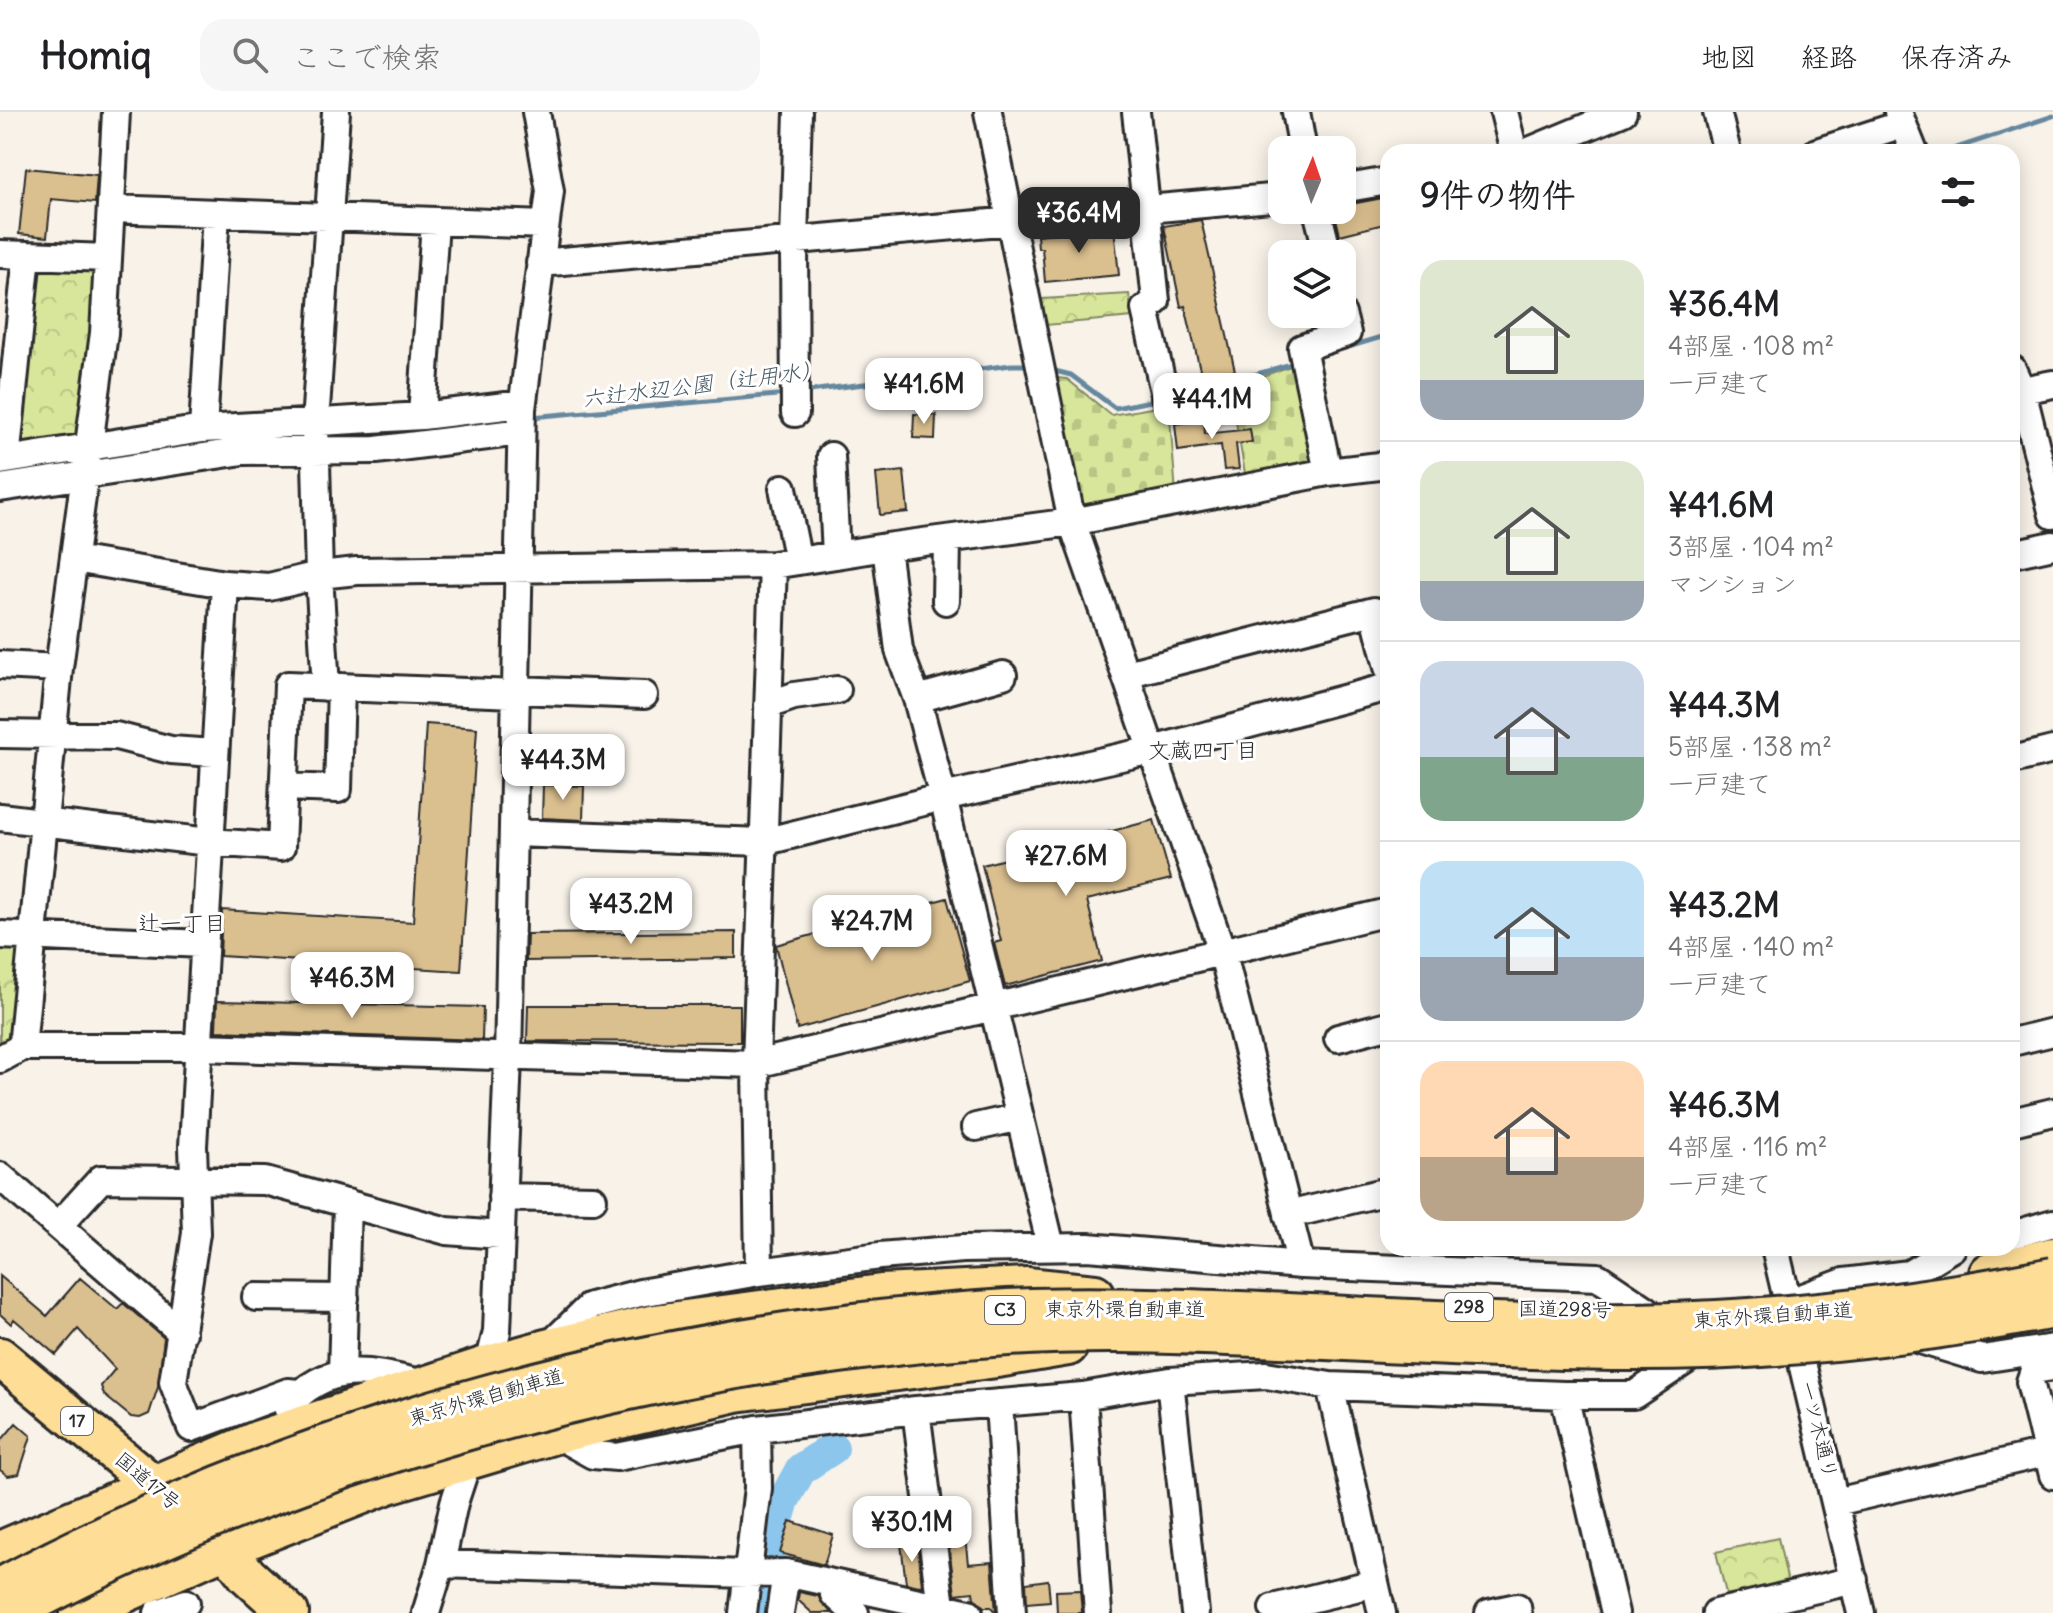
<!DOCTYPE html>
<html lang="ja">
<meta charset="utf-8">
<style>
body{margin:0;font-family:Delius,"Klee One",sans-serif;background:#f6f6f6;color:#202124;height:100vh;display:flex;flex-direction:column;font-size:30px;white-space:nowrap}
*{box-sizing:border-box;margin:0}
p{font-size:26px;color:#757577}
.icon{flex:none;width:44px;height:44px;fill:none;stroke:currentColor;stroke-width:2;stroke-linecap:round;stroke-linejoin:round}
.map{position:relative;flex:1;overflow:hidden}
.panel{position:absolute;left:1380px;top:32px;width:640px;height:1112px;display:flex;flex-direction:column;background:#fff;border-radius:24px;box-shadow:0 4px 20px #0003}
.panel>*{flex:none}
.needle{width:52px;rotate:2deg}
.buttons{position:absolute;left:1268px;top:24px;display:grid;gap:16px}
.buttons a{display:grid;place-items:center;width:88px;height:88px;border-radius:16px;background:#fff;box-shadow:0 4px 20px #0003;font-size:40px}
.price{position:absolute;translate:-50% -68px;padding:0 18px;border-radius:16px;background:#fff;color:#222;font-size:26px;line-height:52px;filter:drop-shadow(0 2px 4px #0008)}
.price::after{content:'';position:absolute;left:50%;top:48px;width:24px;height:18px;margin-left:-12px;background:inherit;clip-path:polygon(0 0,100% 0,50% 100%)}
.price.active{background:#2b2b2b;color:#fff}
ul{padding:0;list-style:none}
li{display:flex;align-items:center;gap:24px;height:200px;padding:0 40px}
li+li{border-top:2px solid #e0e0e0}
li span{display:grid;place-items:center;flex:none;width:224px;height:160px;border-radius:24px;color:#555}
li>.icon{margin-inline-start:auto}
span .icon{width:96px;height:96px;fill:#fffc;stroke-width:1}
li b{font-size:34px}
h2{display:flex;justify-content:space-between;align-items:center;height:96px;padding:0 40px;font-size:34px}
header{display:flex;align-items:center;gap:48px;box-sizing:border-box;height:112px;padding:0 40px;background:#fff;border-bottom:2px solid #e0e0e0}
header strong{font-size:38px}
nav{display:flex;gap:44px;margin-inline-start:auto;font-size:28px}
.search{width:560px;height:72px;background:#f6f6f6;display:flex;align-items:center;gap:20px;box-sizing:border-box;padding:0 28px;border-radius:24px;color:#757577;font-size:30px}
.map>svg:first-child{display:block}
</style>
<header>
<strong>Homiq</strong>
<div class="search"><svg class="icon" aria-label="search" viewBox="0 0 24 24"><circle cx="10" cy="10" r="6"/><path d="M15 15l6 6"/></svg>ここで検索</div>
<nav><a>地図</a><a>経路</a><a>保存済み</a></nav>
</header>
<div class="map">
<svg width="2053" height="1501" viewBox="0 0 2053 1501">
<defs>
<pattern id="cemetery-stones" width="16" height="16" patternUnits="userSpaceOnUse" patternTransform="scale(2)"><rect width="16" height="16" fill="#d7e69a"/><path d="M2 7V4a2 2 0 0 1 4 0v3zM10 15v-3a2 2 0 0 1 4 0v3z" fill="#b9c585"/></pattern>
<pattern id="park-crowns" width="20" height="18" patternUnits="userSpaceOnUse" patternTransform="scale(2)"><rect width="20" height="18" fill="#d7e69a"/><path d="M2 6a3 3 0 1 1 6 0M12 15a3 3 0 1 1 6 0" fill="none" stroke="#b9c585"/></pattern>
</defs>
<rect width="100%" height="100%" fill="#f8f2e9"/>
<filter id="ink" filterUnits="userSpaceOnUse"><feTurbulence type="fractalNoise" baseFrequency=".0125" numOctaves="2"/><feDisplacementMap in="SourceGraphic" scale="16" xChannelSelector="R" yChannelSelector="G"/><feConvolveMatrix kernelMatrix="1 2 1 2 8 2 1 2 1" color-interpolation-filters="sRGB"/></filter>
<g filter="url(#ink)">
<path fill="url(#cemetery-stones)" stroke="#818862" stroke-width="2" d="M1304,249L1321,351L1246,367L1230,276Z
M1057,266L1067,267L1111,303L1169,293L1176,382L1084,400Z"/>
<path fill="url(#park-crowns)" stroke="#818862" stroke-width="2" d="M95,152L101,160L81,328L15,339L31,156Z
M1129,182L1132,205L1046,213L1042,187Z
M0,829L22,831L17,918L0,931Z
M1778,1426L1791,1484L1730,1498L1716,1440Z"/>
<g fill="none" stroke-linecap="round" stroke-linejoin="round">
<path stroke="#66889f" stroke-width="5" d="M1944,40L2053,4
M1328,241L1388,223
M1051,258L1071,263L1115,296L1156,288
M802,280L1011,253H1030
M1173,282L1225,271L1295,251
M531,305L788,282
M396,323L513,307
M133,341L218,329"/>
<path stroke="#8dc6ec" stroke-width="32" d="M763,1501L770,1435L784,1388L801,1357L833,1336"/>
</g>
<path fill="#dabf8f" stroke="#2b2b2b" stroke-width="2" d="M26,56L97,63L95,91L51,87L47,125L19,122Z
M1388,85V111L1340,123L1334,98H1342V93H1346Z
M1201,108L1235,259L1202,266L1185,194L1181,195L1164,114Z
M1114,116L1119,163L1045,170L1042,136H1038L1037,123Z
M914,302L936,303L935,327L913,326Z
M1204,308L1205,322L1250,317L1252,330L1236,332L1239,357L1224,358L1221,333L1178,339L1175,312Z
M904,359L908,400L880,403L876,362Z
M426,612L477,616L461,859L220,844L222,798L413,810Z
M543,673L584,674L583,708L542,706Z
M1154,708L1171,767L1087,788L1102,849L1005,874L994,831L1001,829L982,753Z
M947,786L970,869L797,917L776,833Z
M736,820V846L526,849L527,822Z
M217,889L483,895L482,928L216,919Z
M528,893H740V930L527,929Z
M0,1164L47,1204L80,1166L117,1197L123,1191L164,1226L158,1275L149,1302L140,1306L131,1305L104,1283L101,1274L115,1257L78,1217L56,1243L14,1207L11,1212L0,1202Z
M16,1311L31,1324L19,1362L8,1364L0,1358V1330Z
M790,1409L833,1423L824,1453L780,1441Z
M917,1430L922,1473L919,1474L906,1471L901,1432Z
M966,1433L968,1452L992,1450L996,1501L991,1495H984L974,1486L973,1480L955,1482L949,1435Z
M1048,1468L1050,1489L1027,1491L1026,1471Z
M1080,1478L1082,1501H1057L1056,1479Z
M799,1480L818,1484L831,1501H812L798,1488Z"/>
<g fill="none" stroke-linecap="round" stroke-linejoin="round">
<g stroke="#2b2b2b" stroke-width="32">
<path id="minor" d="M988,0L1072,410L1223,842L1301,1153
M1136,0L1156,189L1145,197L1166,288
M1296,0L1303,38
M1504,0L1514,40
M1717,0L1727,40
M1898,0L1914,40
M1527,40L1623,0
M1817,40L1903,12
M1342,77L1388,69
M111,97L545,113
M1317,98L1328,142
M0,142L108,146
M540,151L1282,85
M2012,257L2022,279L2053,403
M2012,280L2053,272
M795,301L794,128L798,0
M422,304L435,110
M203,317L216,102
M831,344L836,443
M6,348L27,143
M0,349L203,317L422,304L522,292
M1328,360L1302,236L1347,221L1342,202
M0,376L243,339L376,338L521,320
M783,376L798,449
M886,435L899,538L917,587L943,685L1051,1135
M2012,442L2053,433
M74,447L225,472L269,475L319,463L357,459L773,453L886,435L1072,410L1328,360L1388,353
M225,472L193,1034L196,1121L173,1270L191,1316L288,1280L299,1281
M946,489L947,427
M0,553L59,556
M1126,562L1374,499L1388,555
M326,575L319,463L315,312L336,0
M516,578L644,583
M917,587L1003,563
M768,593L794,584L837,578
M0,622L116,624L171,638L214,641
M2012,648L2053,638
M284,675L338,677L341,575
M0,705L209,730L281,735L288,573L516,582
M513,721L763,730L943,685L1152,638L1388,575
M0,823L204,832
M1338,926L1388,913
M2012,930L2053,920
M22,935L59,556L104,221L116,0
M0,947L22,935H200L756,952L1388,800
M2012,1010L2053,1000
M976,1015L1020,1005
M0,1064L182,1221
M502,1085L593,1087
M1288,1103L1388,1079
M58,1114L101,1067L265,1069L447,1119L500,1123
M2012,1123L2053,1111
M1775,1136L1861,1501
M759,1160L756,952L773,453
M256,1185L345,1186
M1788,1191L1844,1170L1909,1162L1952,1136
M1917,1227L1982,1247L2053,1236
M549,1234L590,1194L640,1181L759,1160L880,1144L963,1137L1088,1135L1301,1153L1598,1165L1647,1198
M2053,1255L2034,1258L2030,1270L2053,1363
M342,1261L347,1091
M486,1265L497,1219L508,946L522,297L550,79L536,0
M1170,1269L1195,1501
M1330,1274L1382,1501
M1564,1283L1615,1501
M1083,1284L1098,1501
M999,1291L1012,1501
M287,1295C329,1247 370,1259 424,1272
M916,1298L941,1495
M555,1322L593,1343L617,1345L757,1317L916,1298L1083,1284L1170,1269L1266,1263L1330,1274L1564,1283H1634L1703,1237
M1836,1390L2053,1339
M441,1452L747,1462L786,1461L969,1501
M837,1472L834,1482L855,1501
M1273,1496L1375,1471
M158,1501L186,1491
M426,1501L441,1452L454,1391L471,1339
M743,1501L758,1376L757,1317
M780,1501L786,1461
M1489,1501L1517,1495L1518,1501
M1716,1501L1854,1468"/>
</g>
<g stroke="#2b2b2b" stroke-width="44">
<path id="highway" d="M1989,1161L2053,1145
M0,1245L169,1386
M209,1421L226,1436L247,1463L289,1501
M0,1439L259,1328L489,1253L546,1237L655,1212L881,1182L1027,1175L1095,1182
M80,1501L226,1436L388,1372L555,1322L736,1280L997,1246L1068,1234"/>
</g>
<use href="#minor" stroke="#fff" stroke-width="26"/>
<use href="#highway" stroke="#fedd96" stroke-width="38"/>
<g stroke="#2b2b2b" stroke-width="44" stroke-linecap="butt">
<path id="highway-bridge" d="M0,1476C255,1340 535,1253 821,1215C891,1206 961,1198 1032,1196C1233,1191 1433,1215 1634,1211C1775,1209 1915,1192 2053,1165
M11,1501C246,1376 503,1295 766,1252C883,1233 1002,1220 1121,1221C1289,1223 1457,1238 1625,1239C1768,1240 1913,1224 2053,1197"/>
</g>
<use href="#highway-bridge" stroke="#fedd96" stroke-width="38"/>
</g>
</g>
<g text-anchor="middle" stroke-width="6" stroke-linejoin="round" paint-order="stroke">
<g fill="#fff" stroke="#6b6b6b" stroke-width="2">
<rect x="1445" y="1181" width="48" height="28" rx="6"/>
<rect x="985" y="1184" width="40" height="28" rx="6"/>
<rect x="61" y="1295" width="32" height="28" rx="6"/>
</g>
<g font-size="18" font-weight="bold" fill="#2b2b2b">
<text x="1469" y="1201">298</text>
<text x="1005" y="1204">C3</text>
<text x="77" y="1315">17</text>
</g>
<g font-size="20" fill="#2b2b2b" stroke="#fff">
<text x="1125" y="1204">東京外環自動車道</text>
<text transform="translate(1565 1197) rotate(1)" y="7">国道298号</text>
<text transform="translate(1773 1203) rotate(-4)" y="7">東京外環自動車道</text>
<text transform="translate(486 1285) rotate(-16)" y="7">東京外環自動車道</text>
<text transform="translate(1819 1318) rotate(76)" y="7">一ツ木通り</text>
<text transform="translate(148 1369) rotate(40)" y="7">国道17号</text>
</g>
<g font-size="22" font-style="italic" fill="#485a65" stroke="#fff">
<text transform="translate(702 272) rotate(-7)" y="8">六辻水辺公園（辻用水）</text>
</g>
<g font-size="22" fill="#2b2b2b" stroke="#fff">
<text x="1203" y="646">文蔵四丁目</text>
<text x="182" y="819">辻一丁目</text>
</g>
</g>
</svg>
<div class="buttons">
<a><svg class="needle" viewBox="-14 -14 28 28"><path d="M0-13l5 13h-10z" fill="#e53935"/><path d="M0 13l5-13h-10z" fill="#757577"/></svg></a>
<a><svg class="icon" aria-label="layers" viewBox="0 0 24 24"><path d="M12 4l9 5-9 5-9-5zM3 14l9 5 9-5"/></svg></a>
</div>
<b class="price active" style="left:1079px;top:143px">¥36.4M</b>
<b class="price" style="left:924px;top:314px">¥41.6M</b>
<b class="price" style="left:1212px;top:329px">¥44.1M</b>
<b class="price" style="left:563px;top:690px">¥44.3M</b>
<b class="price" style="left:1066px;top:786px">¥27.6M</b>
<b class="price" style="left:631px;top:834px">¥43.2M</b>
<b class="price" style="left:872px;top:851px">¥24.7M</b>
<b class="price" style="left:352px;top:908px">¥46.3M</b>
<b class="price" style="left:912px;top:1452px">¥30.1M</b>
<section class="panel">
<h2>9件の物件<svg class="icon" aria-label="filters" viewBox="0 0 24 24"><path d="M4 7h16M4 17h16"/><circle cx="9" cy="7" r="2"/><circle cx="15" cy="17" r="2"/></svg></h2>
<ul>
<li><span style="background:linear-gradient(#dfe7d0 75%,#9aa5b1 0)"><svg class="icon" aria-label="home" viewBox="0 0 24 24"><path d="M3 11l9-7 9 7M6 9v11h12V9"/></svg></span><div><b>¥36.4M</b><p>4部屋 · 108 m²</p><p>一戸建て</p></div></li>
<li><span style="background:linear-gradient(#dfe7d0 75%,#9aa5b1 0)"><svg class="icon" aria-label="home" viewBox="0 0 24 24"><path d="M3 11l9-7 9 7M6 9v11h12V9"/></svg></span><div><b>¥41.6M</b><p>3部屋 · 104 m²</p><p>マンション</p></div></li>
<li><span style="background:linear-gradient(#c9d6e8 60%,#7fa58c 0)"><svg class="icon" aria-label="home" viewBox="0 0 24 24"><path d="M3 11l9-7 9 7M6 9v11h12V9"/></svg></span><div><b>¥44.3M</b><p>5部屋 · 138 m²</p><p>一戸建て</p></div></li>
<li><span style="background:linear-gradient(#bfe0f5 60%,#9aa5b1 0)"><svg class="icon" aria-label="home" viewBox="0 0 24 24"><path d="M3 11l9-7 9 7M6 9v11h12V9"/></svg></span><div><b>¥43.2M</b><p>4部屋 · 140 m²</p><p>一戸建て</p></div></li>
<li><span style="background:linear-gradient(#ffd9b3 60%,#b9a48a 0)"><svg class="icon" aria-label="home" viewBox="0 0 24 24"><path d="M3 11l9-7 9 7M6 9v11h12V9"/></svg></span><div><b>¥46.3M</b><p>4部屋 · 116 m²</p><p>一戸建て</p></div></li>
</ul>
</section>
</div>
